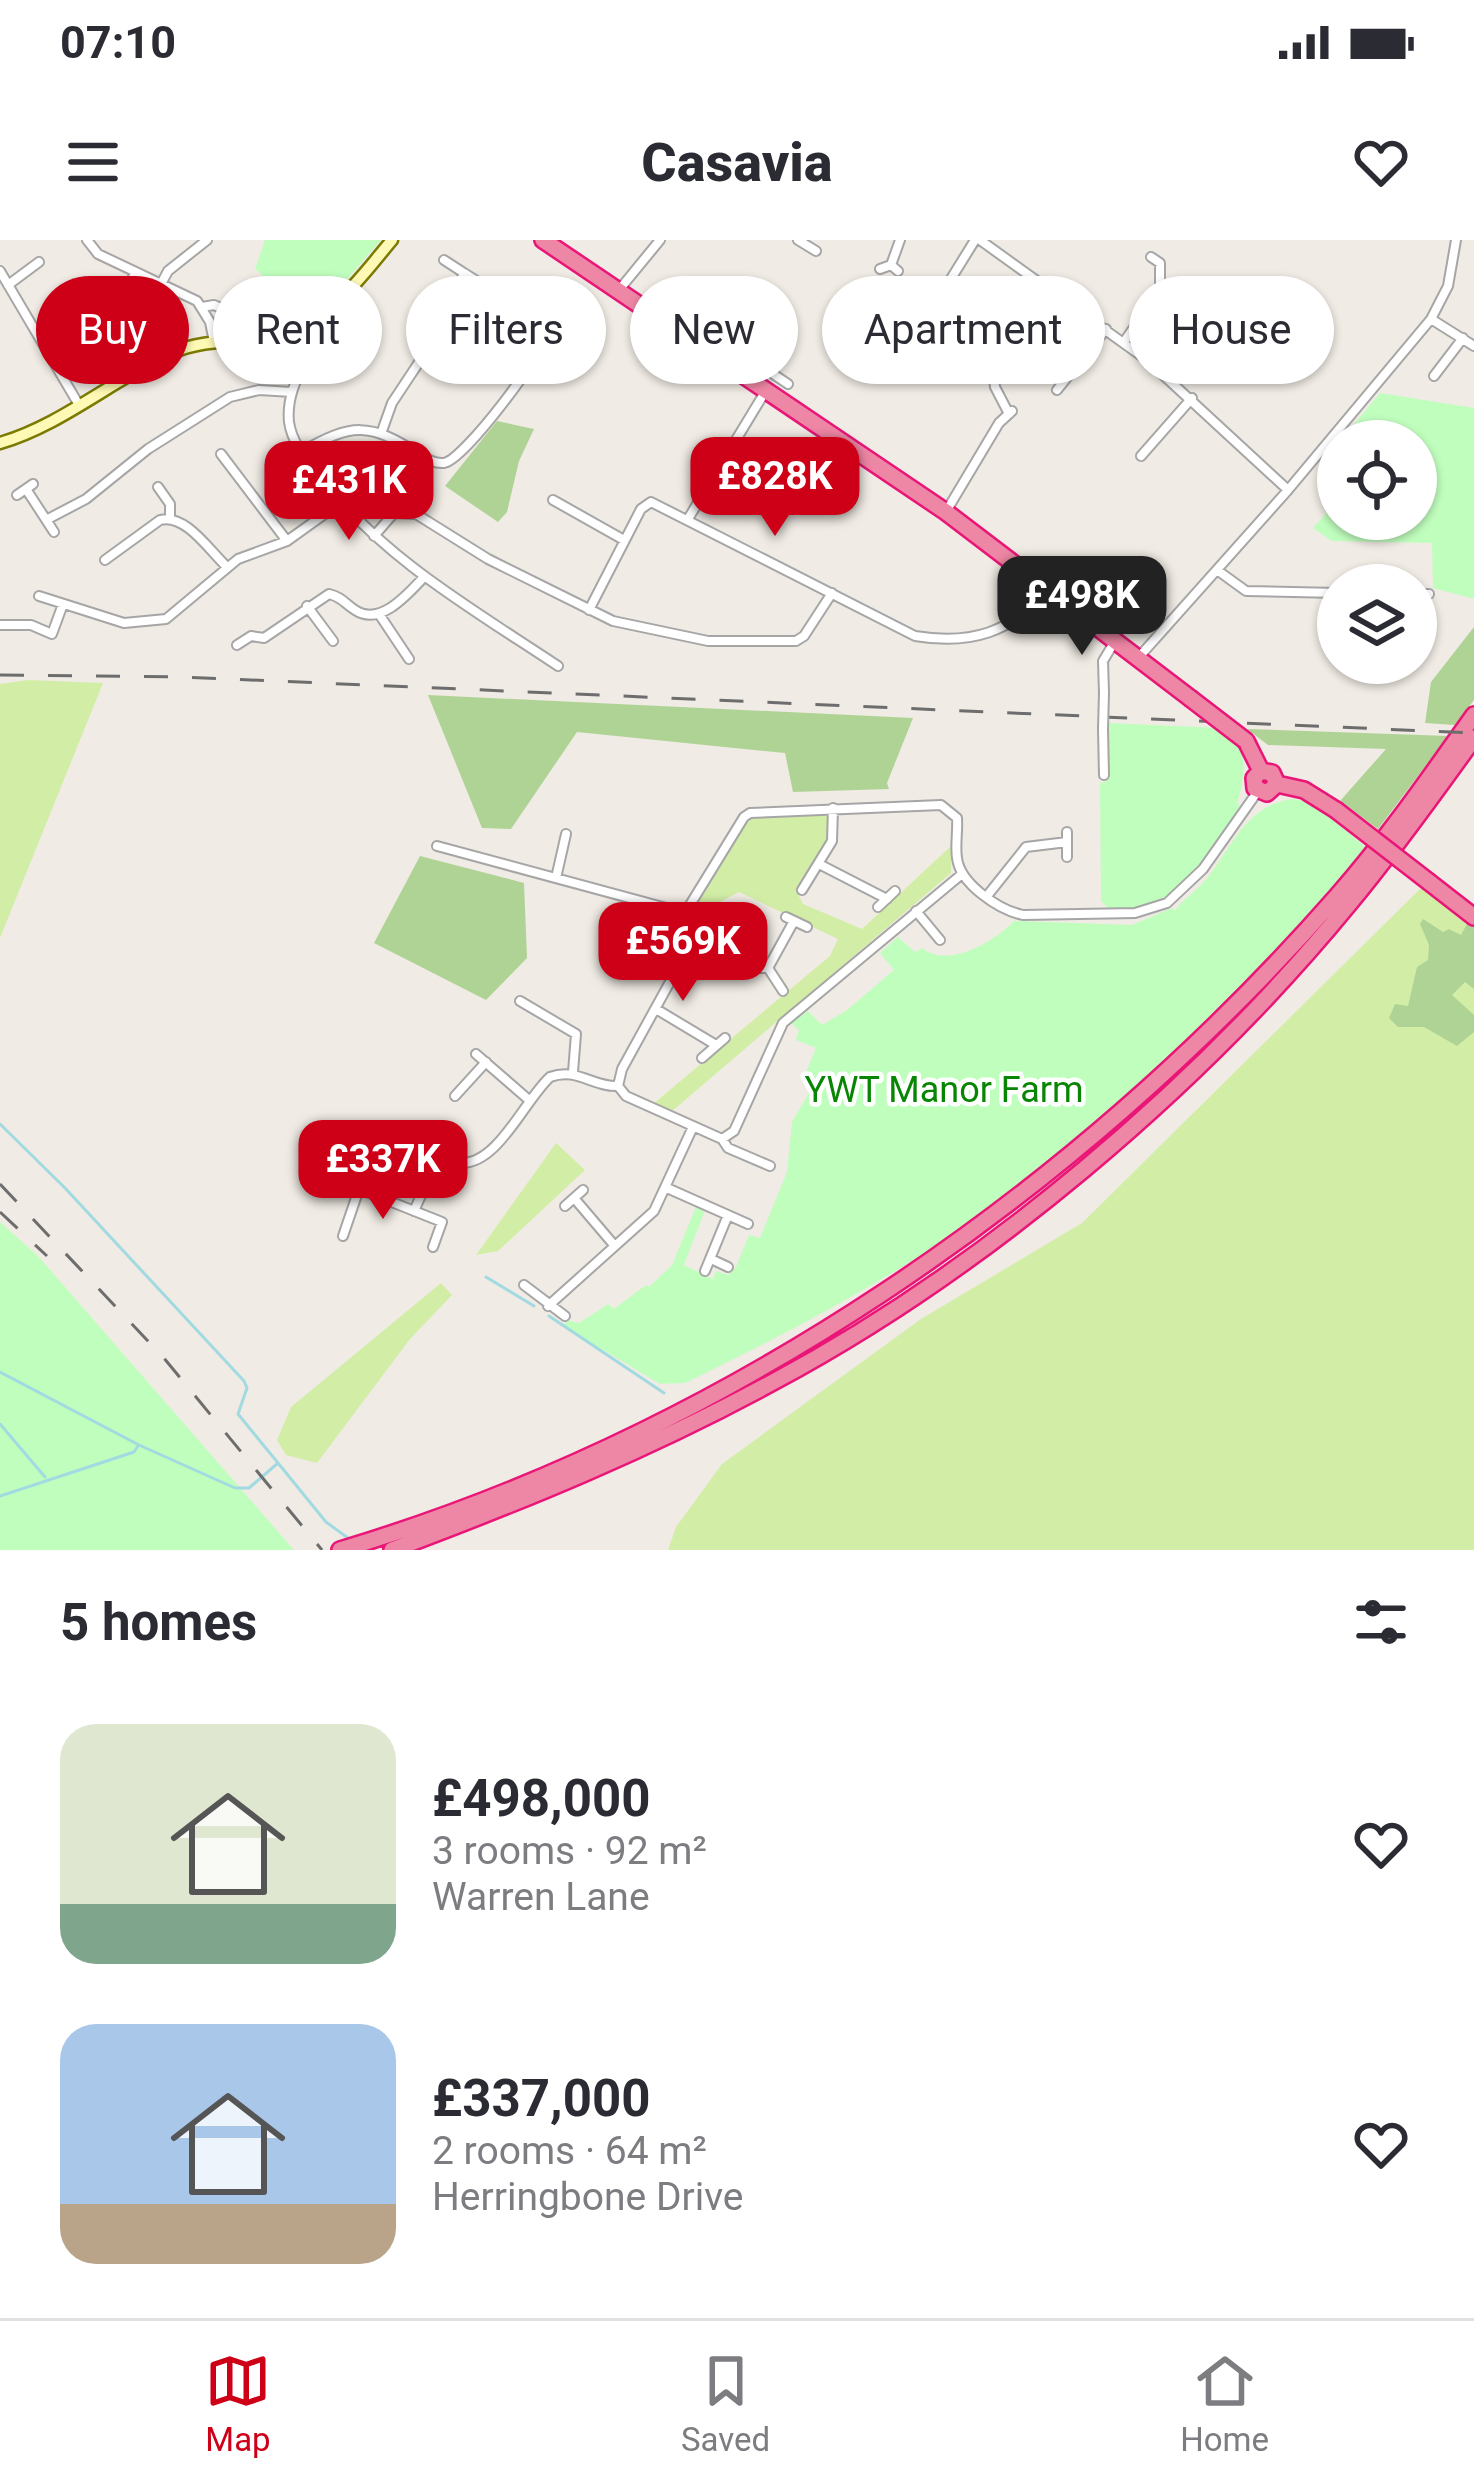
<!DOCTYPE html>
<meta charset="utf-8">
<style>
body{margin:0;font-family:Roboto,sans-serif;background:#f2f2f3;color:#2b2b33;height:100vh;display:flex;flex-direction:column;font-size:45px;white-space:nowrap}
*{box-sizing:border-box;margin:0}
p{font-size:39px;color:#7c7c81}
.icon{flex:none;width:66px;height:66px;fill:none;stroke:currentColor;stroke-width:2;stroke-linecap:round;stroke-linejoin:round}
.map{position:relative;height:1310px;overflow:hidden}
.drawer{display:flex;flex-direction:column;background:#fff;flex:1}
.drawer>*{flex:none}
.guide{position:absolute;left:36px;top:36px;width:1404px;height:108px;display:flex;gap:24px}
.tools{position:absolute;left:1317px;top:180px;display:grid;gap:24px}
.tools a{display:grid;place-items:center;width:120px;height:120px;border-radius:50%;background:#fff;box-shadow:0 3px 9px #0004;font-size:60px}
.price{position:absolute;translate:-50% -102px;padding:0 27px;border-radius:24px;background:#cd0018;color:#fff;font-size:39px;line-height:78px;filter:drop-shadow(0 3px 6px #0008)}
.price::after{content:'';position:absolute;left:50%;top:72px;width:36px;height:27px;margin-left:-18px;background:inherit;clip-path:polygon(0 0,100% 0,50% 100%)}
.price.active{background:#222;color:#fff}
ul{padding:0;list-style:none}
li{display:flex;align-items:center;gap:36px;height:300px;padding:0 60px}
li span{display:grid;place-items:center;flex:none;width:336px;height:240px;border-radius:36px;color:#555}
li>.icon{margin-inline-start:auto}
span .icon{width:144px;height:144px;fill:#fffc;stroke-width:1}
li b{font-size:51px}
h2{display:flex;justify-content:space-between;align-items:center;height:144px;padding:0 60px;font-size:51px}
.tag{padding:0 42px;border-radius:54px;background:#fff;box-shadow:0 3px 9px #0004;font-size:42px;line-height:108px}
.tag.active{background:#cd0018;color:#fff}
.status{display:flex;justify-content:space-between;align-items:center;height:84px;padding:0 60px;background:#fff;direction:ltr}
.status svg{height:33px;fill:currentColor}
header{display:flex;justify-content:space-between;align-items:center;height:156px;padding:0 60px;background:#fff;font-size:54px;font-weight:800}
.tabs{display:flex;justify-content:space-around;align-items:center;height:168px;border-top:3px solid #e1e1e2;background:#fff;font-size:33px;color:#7c7c81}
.tabs a{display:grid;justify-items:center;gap:6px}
.tabs .active{color:#cd0018}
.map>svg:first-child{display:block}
</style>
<div class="status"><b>07:10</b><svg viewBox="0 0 49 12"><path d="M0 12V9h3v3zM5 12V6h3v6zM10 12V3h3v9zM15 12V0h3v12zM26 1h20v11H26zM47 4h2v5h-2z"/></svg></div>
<header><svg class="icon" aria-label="menu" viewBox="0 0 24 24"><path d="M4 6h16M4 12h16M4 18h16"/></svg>Casavia<svg class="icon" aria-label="heart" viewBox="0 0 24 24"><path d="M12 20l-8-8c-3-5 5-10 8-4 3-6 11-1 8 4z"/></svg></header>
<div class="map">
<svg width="1474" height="1310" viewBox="0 0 1474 1310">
<rect width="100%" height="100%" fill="#f0ebe4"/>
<path fill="#d2eea6" d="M28,440L103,443L0,698V444Z
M828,575V598L796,650L803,664L862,689L951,606V633L671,872L653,864L830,716L838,699L739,652L718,663L699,686L693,672L747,582L757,576Z
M1421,648L1474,686V1310H668L676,1287L722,1224L921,1079L1082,983Z
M556,903L585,930L498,1011L476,1015Z
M441,1043L452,1055L410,1099L317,1223L286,1215L277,1200L291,1167Z"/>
<path fill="#afd395" d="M497,181L534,189L519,221L507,272L498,282L445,246Z
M1474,387V460L1455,485L1425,483L1431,442Z
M428,455L913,478L887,543L889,549L793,552L785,513L577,492L511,589L482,588Z
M1247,489L1448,496L1378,589L1340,561L1386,509L1268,505Z
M420,616L524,643L527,718L486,760L374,703Z
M1423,679L1443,692L1449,689L1461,695L1468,682L1474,686V749L1465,742L1452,755L1474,775V792L1457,806L1424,787H1398L1389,778L1395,764L1408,766L1417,727L1428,720L1429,705L1420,684Z"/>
<path fill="#c0febe" d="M265,0H381L337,51L321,61L291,42L282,51L255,29Z
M1380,153L1474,168V359L1433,348L1432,303L1332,301L1313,288L1338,260V279H1416V201H1340Z
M1108,483L1220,488C1250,505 1246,534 1237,563L1240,565C1212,618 1177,671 1111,671L1101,661L1100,543L1105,542Z
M1292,559L1311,562L1368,609C1253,749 1101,899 948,998C864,1053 776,1099 685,1143L660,1144L563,1086L567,1080L579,1083L608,1064L614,1069L646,1045L649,1047L672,1025L696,967L705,970L684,1025L713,1039L716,1031L728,1035L736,1027L749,995L760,998L787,932L792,882L810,851L803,839L816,808L796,800L799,790L791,783L808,771L822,785L847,770L894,730L880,713L898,697L915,712L922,708C948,729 994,702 1014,681L1132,685L1172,668L1175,671C1180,661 1198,650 1208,637C1233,605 1246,566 1292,559Z
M0,982L38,1016L294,1310H0Z"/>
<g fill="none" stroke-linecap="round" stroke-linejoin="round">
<path stroke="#a1dae1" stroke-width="3" d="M0,884L65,948L244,1141L247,1148L238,1174L278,1223
M486,1037L534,1066
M549,1076L664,1153
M0,1132L139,1205L235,1248H249L278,1223L326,1282L348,1298
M0,1184L45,1237
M0,1256L134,1212L138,1206"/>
<g stroke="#a6a6a6" stroke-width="12">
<path id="street" d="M87,0L98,14L197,61L210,82L214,102
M798,0L816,11
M980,0L1147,120L1288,250
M444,20L464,33
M891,25L900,0
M880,29L891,25L898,31
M0,31L79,165
M161,44L168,31L207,0
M8,45L39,22
M619,50L660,0
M202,67L214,65L257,84
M1431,79L1474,106
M309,84L313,104C302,130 286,152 289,182C292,204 308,221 321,238C384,319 474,370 558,426
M551,88L567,94
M918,92L975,0
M1124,102L1160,49V23L1151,17
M43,104L122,57L136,32
M991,110L995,147L1009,174
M727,124L736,109L788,144
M1434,136L1463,98
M1057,150L1106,89
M301,212C352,183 369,182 419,214C426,219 434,224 444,223C464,220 545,112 551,88L464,33L437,95L392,163L382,191
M221,214L287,301
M1141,216L1192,158
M158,247L170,264V277
M26,249L54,292
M17,255L33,244
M553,260L624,300
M947,270L999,183L1012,171
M688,279L765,152
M46,280L86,259L148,209L230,157L259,150L292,152
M374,296L394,273L416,274L488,319L613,381L708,401H796L804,396L832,353
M105,320L160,280C185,273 209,310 227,327
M1217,330L1246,351L1338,353
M1416,354H1429
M39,356L124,383L166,379L238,319L287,301L340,263
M307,366L333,401
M589,370L641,269L651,262L915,396C970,405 1013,393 1046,349
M379,374L409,419
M0,385H31L52,394L63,364
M237,405L251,396L264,398L329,354C342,357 344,363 355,370C380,387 408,354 424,337
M1139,417L1288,250L1431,79L1448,46L1456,0
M1104,453L1103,421L1115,401
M1103,489L1104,535
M437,606L685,673
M1067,617V592
M819,624L887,659
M556,638L566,594
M802,650L832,601L833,568
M987,656L1026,607L1067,602
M878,667L895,651
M916,671L940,700
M685,673L744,577L750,573L941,565L957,578C958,591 955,605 957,618C960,644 999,670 1023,675L1135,673L1167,663L1203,629L1258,551
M685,673L695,688L693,700L622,829L618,846L626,856L722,899L734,891L783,783L962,634
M786,677L807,687
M695,694L760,728H768L794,681
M768,728L783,751
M520,761L576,794L573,832
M656,769L716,805
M476,814L529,860
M702,818L725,798
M455,856L486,822
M380,889L461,923C498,924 524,861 550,837C577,827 592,847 618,846
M722,899L728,908L770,926
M667,948L748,984
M574,958L614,1005
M565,966L583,950
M414,971L439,915
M343,996L359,949L442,982L433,1007
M711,1019L728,1027
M705,1031L728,975
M524,1045L565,1076
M548,1066L654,971L692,889"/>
</g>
<g stroke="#7b7a00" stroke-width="15">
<path id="secondary" d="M0,203C62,185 113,139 172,113C202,99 240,102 272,97C327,87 359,39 392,0"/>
</g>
<g stroke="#e91678" stroke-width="20">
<path id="highway" d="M543,0L946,272L1190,458
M1246,501L1261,531L1254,538L1255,548L1267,553L1277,544
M1261,531L1272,533L1277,544L1304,550L1336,570
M1429,642L1474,677
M340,1310C723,1195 1074,956 1337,656C1387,599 1430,537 1474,475
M392,1310C523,1261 650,1209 773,1142C983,1030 1198,848 1349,664C1393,611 1434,554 1474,498"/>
</g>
<use href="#street" stroke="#fff" stroke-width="8"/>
<use href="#secondary" stroke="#fef9b4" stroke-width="10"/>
<use href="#highway" stroke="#ee86a5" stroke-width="15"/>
<path stroke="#6d6d6d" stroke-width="3" stroke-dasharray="24 24" stroke-linecap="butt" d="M0,435L183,437L1474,493
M0,944L163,1117L322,1310
M0,972L47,1016"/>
<g stroke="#a6a6a6" stroke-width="12" stroke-linecap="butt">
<path id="street-bridge" d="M1103,489L1104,453"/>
</g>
<g stroke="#e91678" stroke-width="20" stroke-linecap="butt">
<path id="highway-bridge" d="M1190,458L1246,501
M1336,570L1429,642"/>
</g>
<use href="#street-bridge" stroke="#fff" stroke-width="8"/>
<use href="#highway-bridge" stroke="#ee86a5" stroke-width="15"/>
</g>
<g text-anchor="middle" stroke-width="9" stroke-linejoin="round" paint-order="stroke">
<g font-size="36" fill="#088603" stroke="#fff">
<text x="944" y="862">YWT Manor Farm</text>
</g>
</g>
</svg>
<div class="tools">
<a><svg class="icon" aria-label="locate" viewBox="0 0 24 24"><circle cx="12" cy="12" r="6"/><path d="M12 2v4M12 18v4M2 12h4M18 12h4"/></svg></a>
<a><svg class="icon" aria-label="layers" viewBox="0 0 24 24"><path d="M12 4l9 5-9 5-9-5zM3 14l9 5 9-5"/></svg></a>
</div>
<b class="price" style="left:775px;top:299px">£828K</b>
<b class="price" style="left:349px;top:303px">£431K</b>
<b class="price active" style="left:1082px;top:418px">£498K</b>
<b class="price" style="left:683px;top:764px">£569K</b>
<b class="price" style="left:383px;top:982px">£337K</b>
<div class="guide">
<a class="tag active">Buy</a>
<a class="tag">Rent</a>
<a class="tag">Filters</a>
<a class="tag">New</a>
<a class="tag">Apartment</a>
<a class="tag">House</a>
</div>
</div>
<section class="drawer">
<h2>5 homes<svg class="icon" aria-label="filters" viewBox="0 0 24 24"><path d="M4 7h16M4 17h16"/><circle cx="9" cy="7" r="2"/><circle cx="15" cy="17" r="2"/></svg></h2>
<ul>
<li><span style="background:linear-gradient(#dfe7d0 75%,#7fa58c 0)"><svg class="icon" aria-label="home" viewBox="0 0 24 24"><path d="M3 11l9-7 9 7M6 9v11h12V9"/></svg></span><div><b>£498,000</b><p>3 rooms · 92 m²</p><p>Warren Lane</p></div><svg class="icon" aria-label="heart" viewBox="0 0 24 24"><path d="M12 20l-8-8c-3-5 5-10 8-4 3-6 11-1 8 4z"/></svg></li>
<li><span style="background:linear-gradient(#a9c7e8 75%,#b9a48a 0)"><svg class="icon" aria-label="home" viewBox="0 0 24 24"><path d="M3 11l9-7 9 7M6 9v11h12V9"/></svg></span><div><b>£337,000</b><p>2 rooms · 64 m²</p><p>Herringbone Drive</p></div><svg class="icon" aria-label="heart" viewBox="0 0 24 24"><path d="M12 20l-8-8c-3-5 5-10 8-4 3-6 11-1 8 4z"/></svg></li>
</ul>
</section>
<nav class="tabs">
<a class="active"><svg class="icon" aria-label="map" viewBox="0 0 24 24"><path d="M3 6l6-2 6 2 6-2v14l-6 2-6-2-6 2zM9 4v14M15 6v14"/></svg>Map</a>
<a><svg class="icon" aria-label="saved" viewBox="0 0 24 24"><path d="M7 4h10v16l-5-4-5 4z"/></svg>Saved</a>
<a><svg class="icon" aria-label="home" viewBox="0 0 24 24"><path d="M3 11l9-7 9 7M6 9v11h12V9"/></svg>Home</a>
</nav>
